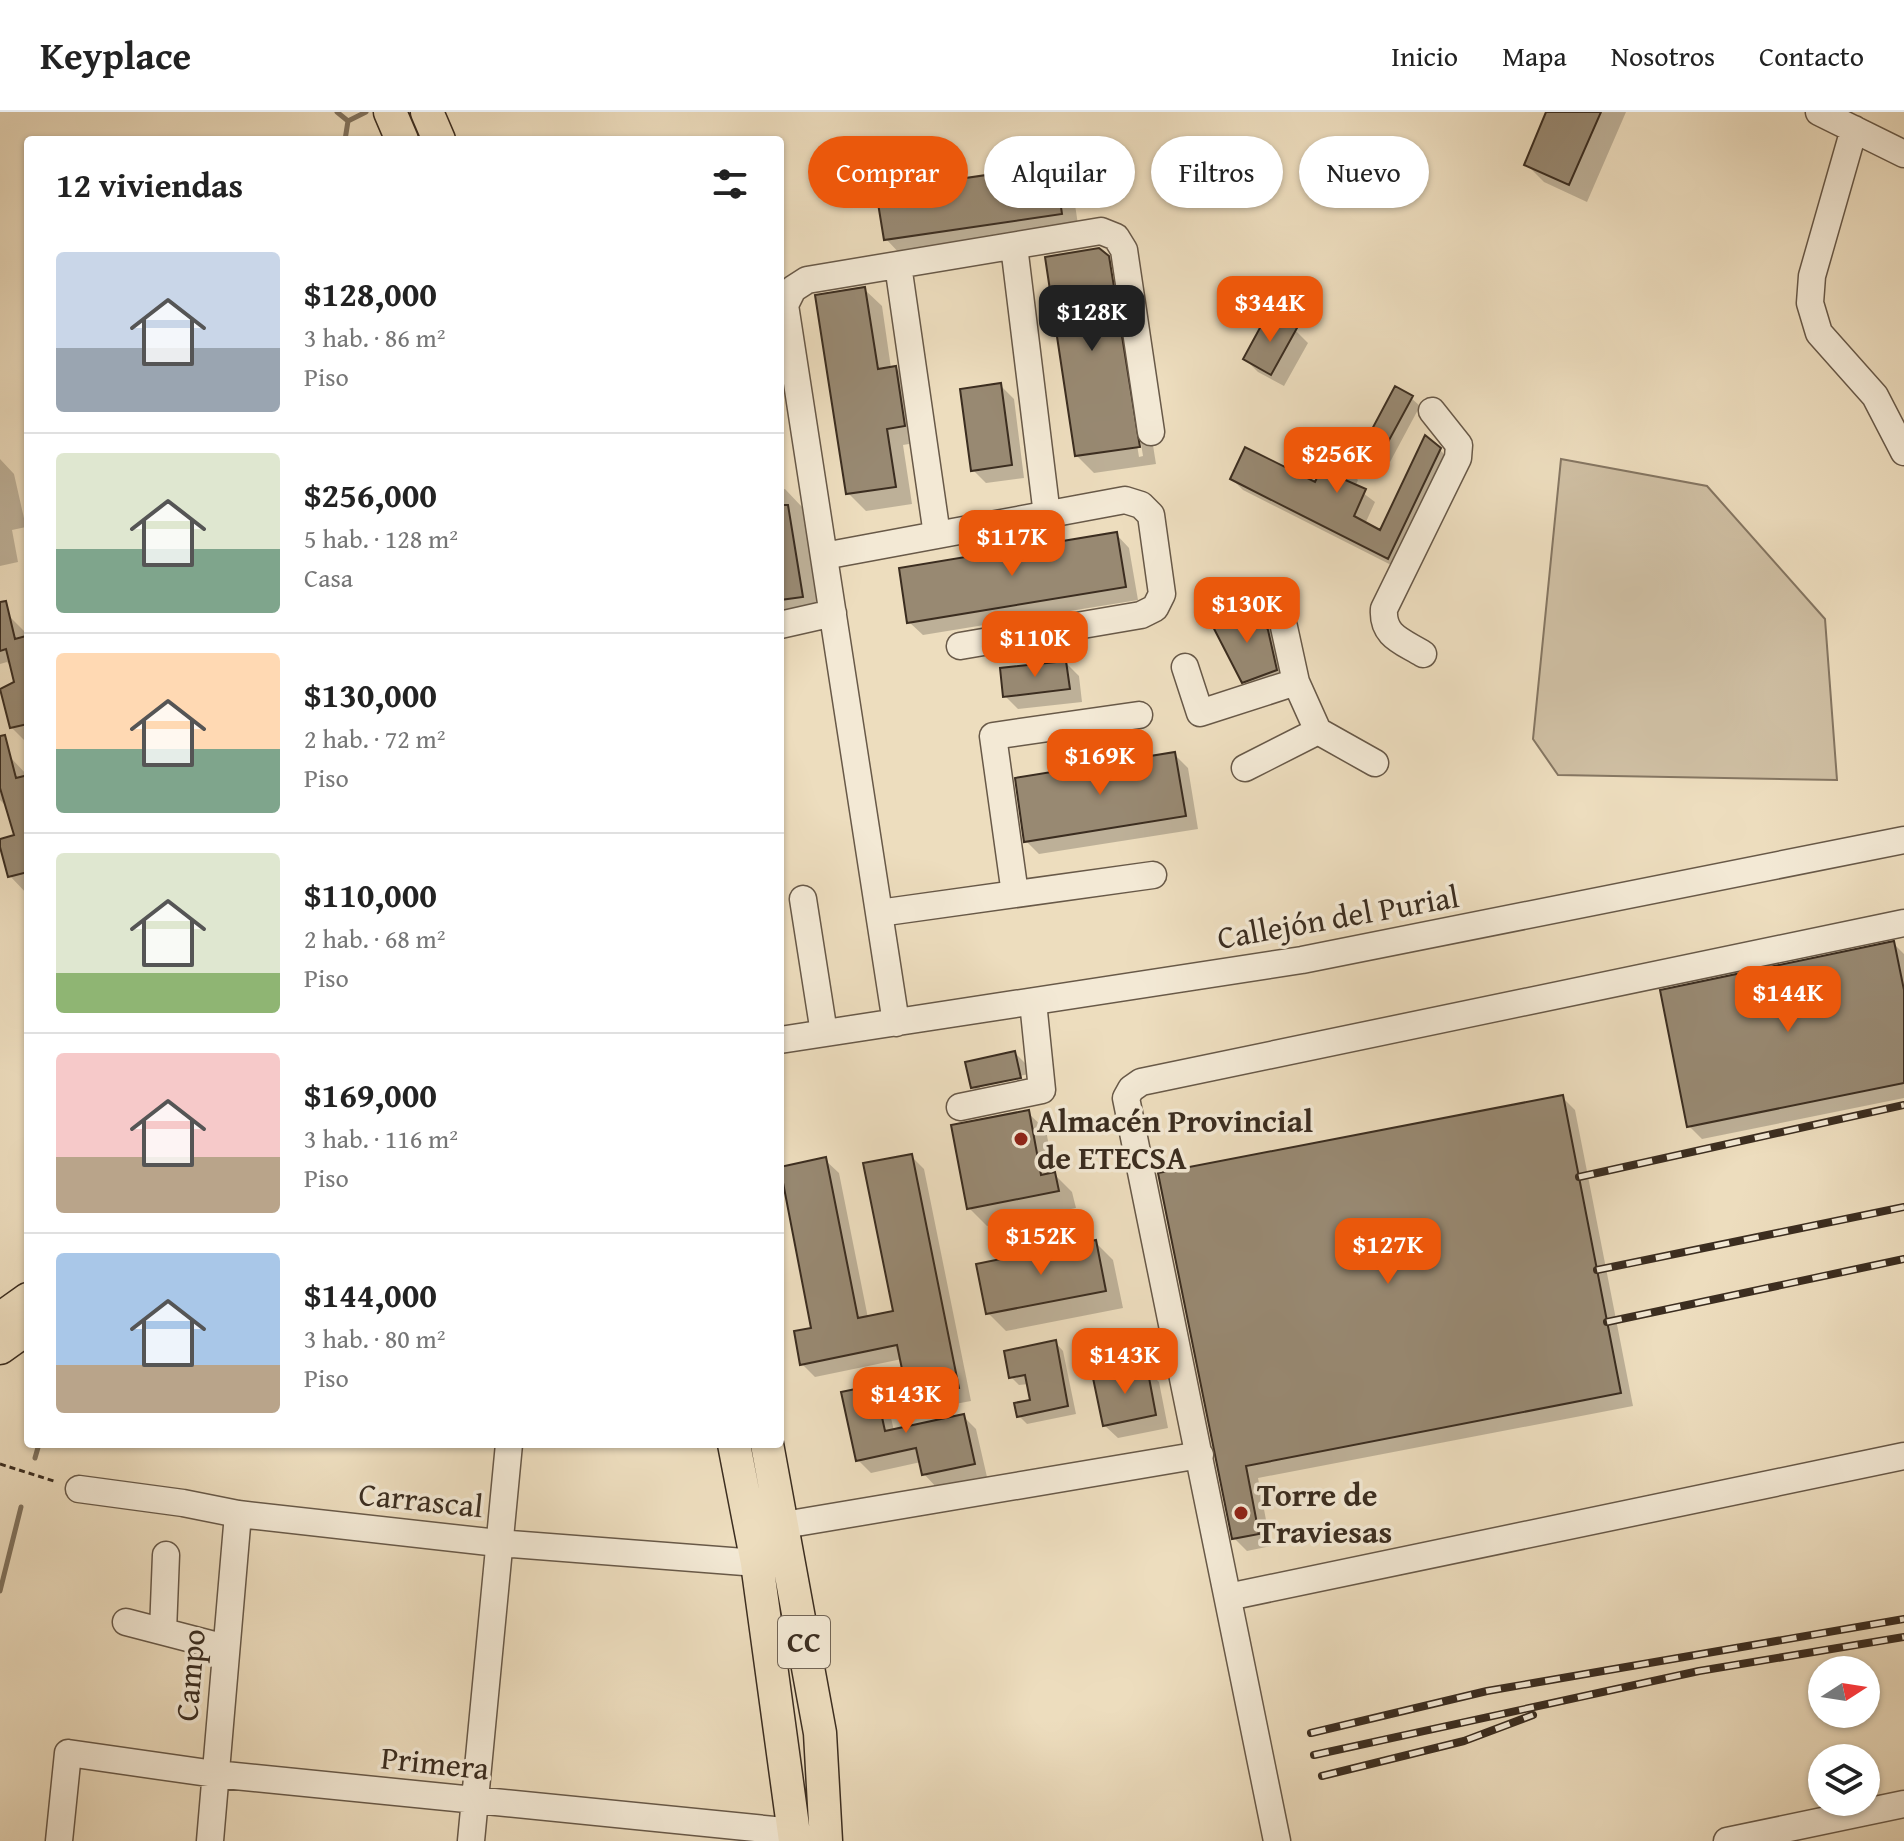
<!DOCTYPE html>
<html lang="es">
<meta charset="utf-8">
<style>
body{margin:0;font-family:"Gentium Book Plus",serif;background:#f6f6f6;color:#222;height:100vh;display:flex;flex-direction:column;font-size:30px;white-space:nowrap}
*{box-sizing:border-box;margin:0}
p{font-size:26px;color:#767676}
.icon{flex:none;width:44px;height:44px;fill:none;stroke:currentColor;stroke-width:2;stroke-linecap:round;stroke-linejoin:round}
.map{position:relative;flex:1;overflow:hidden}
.side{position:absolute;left:24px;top:24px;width:760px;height:1312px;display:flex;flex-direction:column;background:#fff;border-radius:8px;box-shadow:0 2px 6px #0004}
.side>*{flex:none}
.hud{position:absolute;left:808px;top:24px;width:760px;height:72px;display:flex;gap:16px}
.needle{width:52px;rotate:78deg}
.buttons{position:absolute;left:1808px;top:1544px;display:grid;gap:16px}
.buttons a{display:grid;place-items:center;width:72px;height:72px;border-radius:50%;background:#fff;box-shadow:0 2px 6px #0004;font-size:40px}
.price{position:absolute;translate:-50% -68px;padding:0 18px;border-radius:16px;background:#ea580c;color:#fff;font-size:26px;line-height:52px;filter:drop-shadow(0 2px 4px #0008)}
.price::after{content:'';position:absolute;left:50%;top:48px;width:24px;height:18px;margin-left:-12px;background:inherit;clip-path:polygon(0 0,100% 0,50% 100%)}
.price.current{background:#222;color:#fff}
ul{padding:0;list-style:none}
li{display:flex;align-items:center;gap:24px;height:200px;padding:0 32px}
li+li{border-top:2px solid #e0e0e0}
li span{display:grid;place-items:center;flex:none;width:224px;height:160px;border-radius:8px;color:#555}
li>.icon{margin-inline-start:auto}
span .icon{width:96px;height:96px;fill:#fffc;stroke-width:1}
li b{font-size:34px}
h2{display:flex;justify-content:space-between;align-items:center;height:96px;padding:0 32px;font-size:34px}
.chip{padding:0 28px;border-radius:36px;background:#fff;box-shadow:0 2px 6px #0004;font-size:28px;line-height:72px}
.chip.current{background:#ea580c;color:#fff}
header{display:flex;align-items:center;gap:48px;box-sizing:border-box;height:112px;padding:0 40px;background:#fff;border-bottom:2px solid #e0e0e0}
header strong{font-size:38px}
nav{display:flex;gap:44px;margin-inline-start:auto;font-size:28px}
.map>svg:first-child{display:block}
</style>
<header>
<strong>Keyplace</strong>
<nav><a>Inicio</a><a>Mapa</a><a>Nosotros</a><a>Contacto</a></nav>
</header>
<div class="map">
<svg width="1904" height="1729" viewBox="0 0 1904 1729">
<rect width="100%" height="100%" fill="#edddbe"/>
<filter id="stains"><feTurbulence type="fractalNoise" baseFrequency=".0025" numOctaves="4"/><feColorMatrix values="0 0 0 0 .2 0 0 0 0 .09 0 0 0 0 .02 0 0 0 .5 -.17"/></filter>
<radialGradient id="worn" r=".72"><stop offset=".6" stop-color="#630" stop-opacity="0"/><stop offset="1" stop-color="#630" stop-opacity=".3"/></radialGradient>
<path fill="#cfbfa3" stroke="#857662" stroke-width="2" d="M1561,347L1707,374L1825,507L1837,668L1558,663L1533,627Z"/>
<path fill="#0003" fill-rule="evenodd" d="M1549,0H1626L1587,90L1544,70L1526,52Z
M1054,55L1072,73L1079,119L903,145L886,127Z
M1107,145L1126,164L1156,352L1094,361L1076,343ZM1108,154H1112L1143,344L1139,345Z
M864,177L882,194L891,256H896L913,273L921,330L903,333L912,392L866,399L848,381Z
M1295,218L1308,231L1284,274L1258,260L1245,247Z
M1000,273L1014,287L1024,366L986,371L973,358Z
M1411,286L1420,294L1390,350L1366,333Z
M1440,338L1451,349L1399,457L1243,378L1232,367L1316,372L1347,357L1358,368L1355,375L1375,390L1365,412L1380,420Z
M0,347L14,362L26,415L12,418L18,450L0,454Z
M785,377L802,395L820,502L780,508V378Z
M1116,422L1129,436L1138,488L923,523L909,510Z
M1258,502L1272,515L1289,571L1257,583L1243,570Z
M8,503L28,523V632L11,615L2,575L17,572L13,556L7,550L0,552V505Z
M1066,551L1079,564L1082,590L1018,597L1005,584Z
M1175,643L1188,656L1198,717L1039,742L1026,729Z
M10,645L28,664V783L10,764L16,725L10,698L0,688V648Z
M1894,832L1904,842V986L1702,1027L1689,1014Z
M1015,941L1028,954L1029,962L980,972V977L1030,966L1033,979L986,988L973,975Z
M1562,985L1575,998L1633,1294L1258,1366L1271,1434L1247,1439L1234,1426L1161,1062Z
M1028,1001L1046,1018L1054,1062L1072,1080L1076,1096L987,1114L969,1096Z
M911,1044L924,1057L971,1289L923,1298L910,1285L902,1247L815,1265L802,1252L814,1217L825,1048L839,1061L868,1206L895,1200Z
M1095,1130L1113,1148L1123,1196L1006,1219L988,1201Z
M1055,1230L1063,1239L1076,1302L1027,1312L1019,1304L1033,1289L1029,1272L1019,1273L1011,1265Z
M1146,1257L1159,1270L1168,1316L1118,1326L1104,1313Z
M874,1275L887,1288L894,1319L963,1304L976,1317L987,1365L937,1376L924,1362L921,1350L871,1361L858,1348Z"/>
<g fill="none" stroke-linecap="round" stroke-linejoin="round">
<path stroke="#81735e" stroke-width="5" d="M337,0L348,9
M345,28L348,9L366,0
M35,1346L39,1332
M0,1479L21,1395"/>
</g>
<path fill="#988972" stroke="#3b2d20" stroke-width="2" d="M1546,0H1601L1569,73L1524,53Z
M1055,53L1062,102L884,128L876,79Z
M1099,136L1109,144L1140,335L1075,344L1045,145Z
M865,175L878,257L896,254L905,314L887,317L896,375L846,382L815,183Z
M1268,201L1297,216L1271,263L1243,247Z
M1001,271L1012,353L971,359L960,277Z
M1395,274L1413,284L1381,343L1363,334Z
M1425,323L1441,336L1388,447L1230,367L1245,335L1315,370L1327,345L1348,355L1343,367L1366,377L1354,404L1380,418Z
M780,393H788L803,485L780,488Z
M1117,420L1126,475L907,511L899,456Z
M6,489L15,527L26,524L28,532V612L10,616L0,577L14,570L6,537L0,539V490Z
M1259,500L1268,518L1277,558L1242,571L1210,509Z
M1066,549L1070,577L1003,585L1000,556Z
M5,623L16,666L28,663V760L8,765L0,735V727L14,723L0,676V624Z
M1175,640L1186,704L1024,730L1015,666Z
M1894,829L1904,878V971L1687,1015L1660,878Z
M1015,939L1021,966L971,976L965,950Z
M1563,983L1621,1281L1246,1354L1259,1422L1232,1427L1158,1061Z
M1029,998L1041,1063L1055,1060L1059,1079L967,1097L951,1013Z
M912,1042L959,1276L908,1286L897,1233L800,1253L794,1219L811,1216L780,1055L826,1045L858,1206L893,1199L863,1051Z
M1096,1128L1106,1179L986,1202L976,1152Z
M1056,1228L1068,1294L1017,1305L1014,1291L1030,1288L1025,1263L1009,1266L1004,1239Z
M1147,1255L1156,1303L1103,1314L1093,1266Z
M875,1273L885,1319L964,1302L975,1352L922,1363L916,1336L856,1349L841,1280Z"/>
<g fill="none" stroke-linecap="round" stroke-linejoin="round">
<g stroke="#685948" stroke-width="29">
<path id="minor" d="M1819,0L1904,42
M1854,17L1812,164L1810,191L1819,221L1875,284L1904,340
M1014,134L1047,403
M898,153L937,423
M824,444L1125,388L1141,393L1151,403L1162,482L1155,496L1141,503L960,534
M780,513L833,501
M1284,515L1296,570L1318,619L1375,651
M1423,542C1402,529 1382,524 1384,497L1458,346L1459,333L1432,299
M1185,555L1200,601L1296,570
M1245,656L1318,619
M1015,782L993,624L1139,603
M803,787L824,921
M879,801L1153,763
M896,911L785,193L793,177L807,168L1101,119L1116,125L1124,138L1151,320
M780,928L1302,848L1904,728
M960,995L1042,978L1033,890
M79,1377L183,1391L238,1402L498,1431L757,1451
M784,1413L1200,1343
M1228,1485L1904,1344
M126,1510L226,1536
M163,1519L166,1443
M59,1729L68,1641L215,1662L795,1720
M210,1729L238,1402
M471,1729L509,1332
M1277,1729L1126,986L1131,977L1141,970L1904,811
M1727,1729L1904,1692"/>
</g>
<g stroke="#3b2d20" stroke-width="35">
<path id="major" d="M390,0L402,28
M427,0L439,28
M0,1207L28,1187
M0,1236L28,1216
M734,1332L757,1451L795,1729
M767,1332L820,1621L826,1729"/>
</g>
<path stroke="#3b2d20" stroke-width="3" stroke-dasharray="6 4" stroke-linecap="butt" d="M0,1352L57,1370"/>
<use href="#minor" stroke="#f3e9d5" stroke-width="26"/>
<use href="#major" stroke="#edddbe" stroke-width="32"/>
<g stroke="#3b2d20" stroke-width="8">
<path id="rail" d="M1579,1065L1904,993
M1597,1158L1904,1095
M1607,1210L1904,1147
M1311,1621L1487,1579L1904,1507
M1314,1643L1699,1559L1904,1525
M1322,1664L1464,1629L1533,1603"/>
</g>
<use href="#rail" stroke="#f3e9d5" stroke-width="5" stroke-dasharray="15" stroke-linecap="butt"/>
</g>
<g fill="#8f2418" stroke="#f3e9d5" stroke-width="3">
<circle cx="1021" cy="1027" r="8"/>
<circle cx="1241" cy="1401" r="8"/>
</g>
<g text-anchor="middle" stroke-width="7" stroke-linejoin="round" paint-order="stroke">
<rect fill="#f3e9d5" stroke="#726556" stroke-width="2" x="778" y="1504" width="52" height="52" rx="6"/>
<g font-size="30" font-weight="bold" fill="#3b2d20">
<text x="804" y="1540">CC</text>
</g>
<g font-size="32" fill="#3b2d20" stroke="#f3e9d5">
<text transform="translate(1338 805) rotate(-10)" y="11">Callejón del Purial</text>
<text transform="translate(421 1388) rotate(6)" y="11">Carrascal</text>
<text transform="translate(190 1563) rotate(-85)" y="11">Campo</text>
<text transform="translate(435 1651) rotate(6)" y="11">Primera</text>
</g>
<g font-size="32" font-weight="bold" fill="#3b2d20" stroke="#f3e9d5" text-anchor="start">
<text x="1037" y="1020">Almacén Provincial<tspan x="1037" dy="37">de ETECSA</tspan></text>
<text x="1257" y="1394">Torre de<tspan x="1257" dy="37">Traviesas</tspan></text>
</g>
</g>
<rect width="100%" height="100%" filter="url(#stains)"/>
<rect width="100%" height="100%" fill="url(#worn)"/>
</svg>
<div class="buttons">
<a><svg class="needle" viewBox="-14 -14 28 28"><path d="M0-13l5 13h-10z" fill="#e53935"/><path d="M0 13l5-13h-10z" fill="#767676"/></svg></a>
<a><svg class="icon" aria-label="layers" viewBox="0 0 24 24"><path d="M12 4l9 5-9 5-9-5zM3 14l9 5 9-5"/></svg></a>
</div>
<b class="price" style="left:1270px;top:232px">$344K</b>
<b class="price current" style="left:1092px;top:241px">$128K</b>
<b class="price" style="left:1337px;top:383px">$256K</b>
<b class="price" style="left:1012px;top:466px">$117K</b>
<b class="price" style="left:1247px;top:533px">$130K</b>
<b class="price" style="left:1035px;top:567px">$110K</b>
<b class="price" style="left:1100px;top:685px">$169K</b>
<b class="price" style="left:1788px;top:922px">$144K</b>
<b class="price" style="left:1041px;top:1165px">$152K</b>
<b class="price" style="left:1388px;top:1174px">$127K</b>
<b class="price" style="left:1125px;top:1284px">$143K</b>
<b class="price" style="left:906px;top:1323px">$143K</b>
<div class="hud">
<a class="chip current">Comprar</a>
<a class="chip">Alquilar</a>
<a class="chip">Filtros</a>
<a class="chip">Nuevo</a>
</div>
<section class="side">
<h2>12 viviendas<svg class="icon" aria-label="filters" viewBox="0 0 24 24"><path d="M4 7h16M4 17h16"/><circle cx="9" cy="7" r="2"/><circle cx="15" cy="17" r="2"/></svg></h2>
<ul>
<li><span style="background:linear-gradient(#c9d6e8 60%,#9aa5b1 0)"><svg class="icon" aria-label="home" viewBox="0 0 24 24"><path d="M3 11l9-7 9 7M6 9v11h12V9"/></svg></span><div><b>$128,000</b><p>3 hab. · 86 m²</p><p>Piso</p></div></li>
<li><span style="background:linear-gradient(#dfe7d0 60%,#7fa58c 0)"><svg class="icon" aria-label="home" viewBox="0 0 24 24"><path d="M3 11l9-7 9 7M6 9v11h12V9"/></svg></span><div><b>$256,000</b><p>5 hab. · 128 m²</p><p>Casa</p></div></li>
<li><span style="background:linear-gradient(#ffd9b3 60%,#7fa58c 0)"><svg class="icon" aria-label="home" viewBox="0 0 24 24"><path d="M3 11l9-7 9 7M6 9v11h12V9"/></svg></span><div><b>$130,000</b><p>2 hab. · 72 m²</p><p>Piso</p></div></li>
<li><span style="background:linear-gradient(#dfe7d0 75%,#8fb573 0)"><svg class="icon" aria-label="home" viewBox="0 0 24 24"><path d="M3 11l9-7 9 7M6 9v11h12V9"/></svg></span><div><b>$110,000</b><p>2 hab. · 68 m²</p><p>Piso</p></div></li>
<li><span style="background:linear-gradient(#f6c9c9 65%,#b9a48a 0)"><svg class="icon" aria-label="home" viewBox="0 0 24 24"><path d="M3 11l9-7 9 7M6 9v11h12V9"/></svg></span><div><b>$169,000</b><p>3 hab. · 116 m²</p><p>Piso</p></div></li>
<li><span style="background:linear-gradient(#a9c7e8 70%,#b9a48a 0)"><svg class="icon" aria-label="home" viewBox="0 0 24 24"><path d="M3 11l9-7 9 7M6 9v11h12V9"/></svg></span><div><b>$144,000</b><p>3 hab. · 80 m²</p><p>Piso</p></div></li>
</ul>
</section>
</div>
